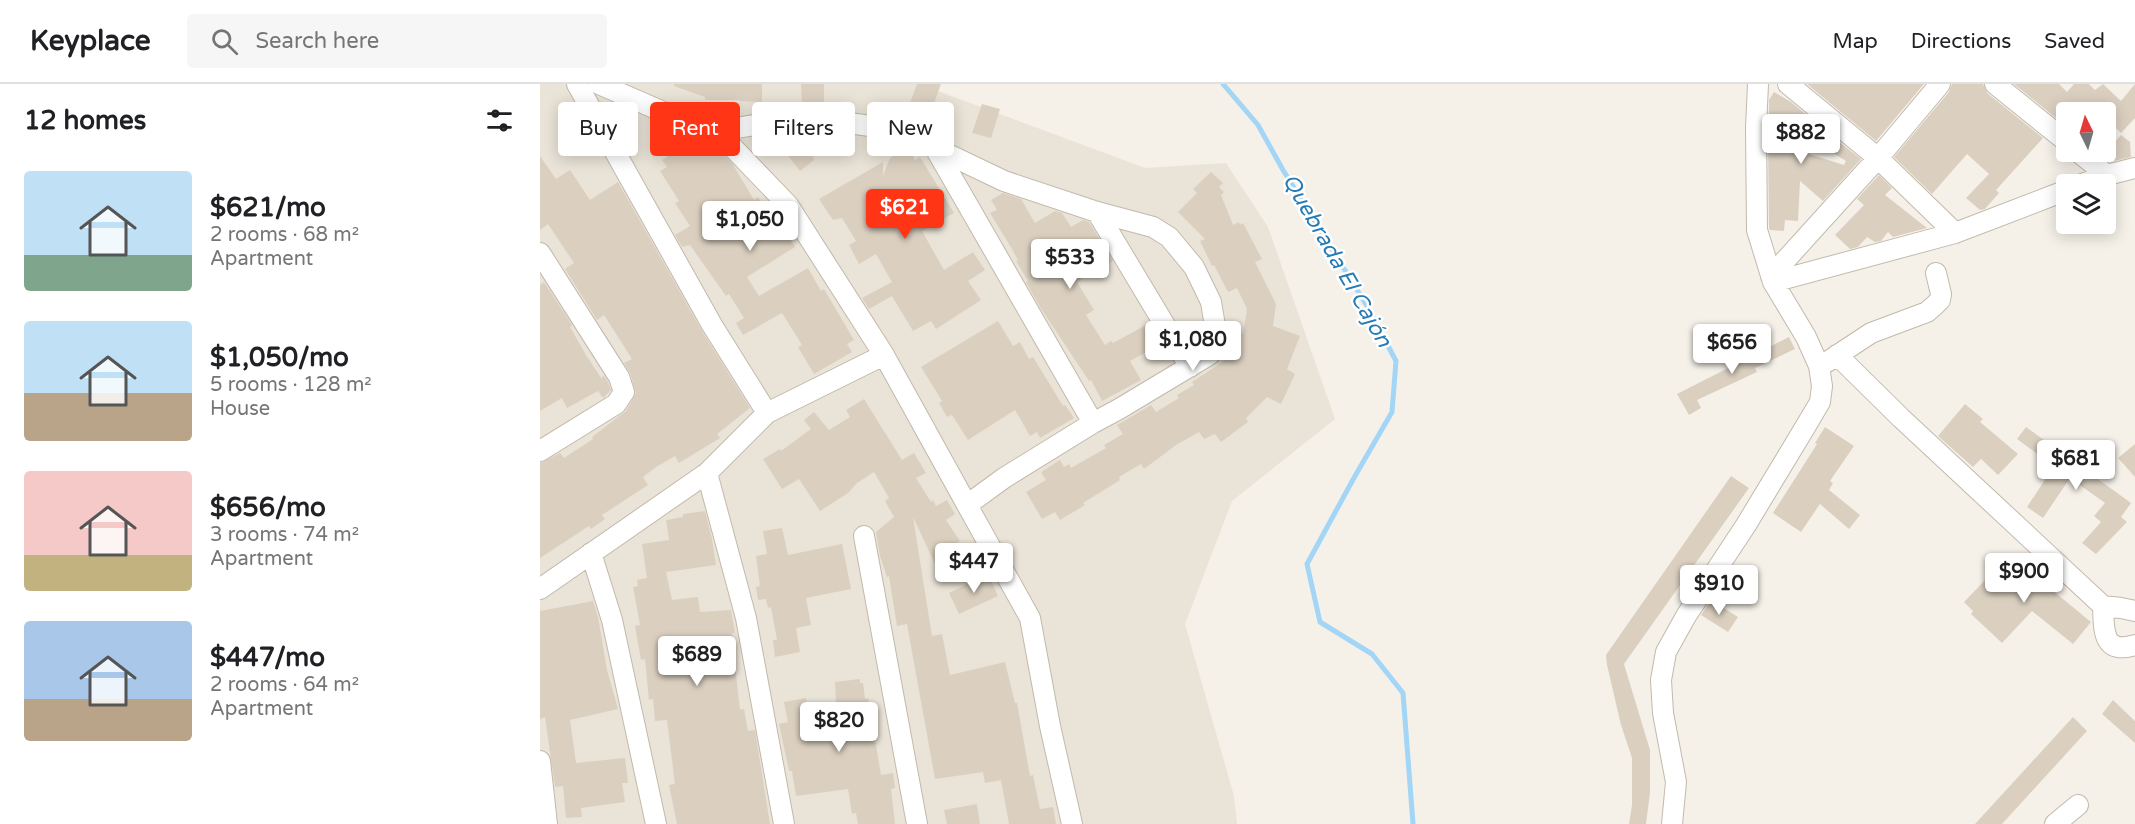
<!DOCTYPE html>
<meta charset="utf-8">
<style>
body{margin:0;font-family:"Varela Round",sans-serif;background:#f6f6f6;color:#202124;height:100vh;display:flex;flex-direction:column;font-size:22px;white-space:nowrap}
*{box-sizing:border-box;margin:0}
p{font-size:20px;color:#757577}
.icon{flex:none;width:33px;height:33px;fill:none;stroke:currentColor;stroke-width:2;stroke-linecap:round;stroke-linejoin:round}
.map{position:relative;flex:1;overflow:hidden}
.drawer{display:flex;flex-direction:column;background:#fff;width:540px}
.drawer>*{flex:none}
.top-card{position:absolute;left:18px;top:18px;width:570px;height:54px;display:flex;gap:12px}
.needle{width:39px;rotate:355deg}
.tools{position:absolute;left:1516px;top:18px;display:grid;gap:12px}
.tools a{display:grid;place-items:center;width:60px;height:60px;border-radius:6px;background:#fff;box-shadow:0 3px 15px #0003;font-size:30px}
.price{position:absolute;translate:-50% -51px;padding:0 14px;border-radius:6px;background:#fff;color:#222;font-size:20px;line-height:39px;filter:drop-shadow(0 2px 3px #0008)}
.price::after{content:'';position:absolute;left:50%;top:36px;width:18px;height:14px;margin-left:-9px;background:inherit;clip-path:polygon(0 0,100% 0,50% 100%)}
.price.current{background:#ff3516;color:#fff}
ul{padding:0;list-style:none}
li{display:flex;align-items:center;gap:18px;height:150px;padding:0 24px}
li span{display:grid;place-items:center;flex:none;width:168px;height:120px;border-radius:6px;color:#555}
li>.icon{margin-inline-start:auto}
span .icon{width:72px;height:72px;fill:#fffc;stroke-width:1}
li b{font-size:26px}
h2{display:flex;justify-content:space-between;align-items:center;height:72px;padding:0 24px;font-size:26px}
.pill{padding:0 21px;border-radius:6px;background:#fff;box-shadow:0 3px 15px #0003;font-size:21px;line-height:54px}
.pill.current{background:#ff3516;color:#fff}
header{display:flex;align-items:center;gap:36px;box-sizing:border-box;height:84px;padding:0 30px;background:#fff;border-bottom:2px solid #e0e0e0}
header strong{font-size:28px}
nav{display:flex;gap:33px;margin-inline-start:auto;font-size:21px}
.search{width:420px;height:54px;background:#f6f6f6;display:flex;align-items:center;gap:15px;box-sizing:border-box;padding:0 21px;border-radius:6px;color:#757577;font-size:22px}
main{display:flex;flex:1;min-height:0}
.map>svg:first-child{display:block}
</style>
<header>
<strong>Keyplace</strong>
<div class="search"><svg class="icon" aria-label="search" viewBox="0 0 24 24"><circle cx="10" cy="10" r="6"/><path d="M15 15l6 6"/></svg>Search here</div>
<nav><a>Map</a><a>Directions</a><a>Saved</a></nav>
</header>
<main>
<section class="drawer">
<h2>12 homes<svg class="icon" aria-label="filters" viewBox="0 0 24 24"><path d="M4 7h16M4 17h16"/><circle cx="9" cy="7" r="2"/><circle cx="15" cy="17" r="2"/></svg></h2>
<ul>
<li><span style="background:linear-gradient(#bfe0f5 70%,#7fa58c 0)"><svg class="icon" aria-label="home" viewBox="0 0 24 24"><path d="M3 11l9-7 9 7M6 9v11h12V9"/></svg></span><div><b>$621/mo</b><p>2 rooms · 68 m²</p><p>Apartment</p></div></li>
<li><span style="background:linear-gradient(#bfe0f5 60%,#b9a48a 0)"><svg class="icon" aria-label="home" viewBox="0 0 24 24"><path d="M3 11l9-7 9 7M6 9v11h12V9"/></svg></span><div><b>$1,050/mo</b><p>5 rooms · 128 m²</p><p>House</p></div></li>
<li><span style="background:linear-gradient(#f6c9c9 70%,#c2b280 0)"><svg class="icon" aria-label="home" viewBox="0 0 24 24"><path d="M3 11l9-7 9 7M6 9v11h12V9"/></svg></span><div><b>$656/mo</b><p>3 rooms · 74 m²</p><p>Apartment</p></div></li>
<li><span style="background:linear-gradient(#a9c7e8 65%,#b9a48a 0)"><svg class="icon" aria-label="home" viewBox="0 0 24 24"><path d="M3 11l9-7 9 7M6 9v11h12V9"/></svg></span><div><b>$447/mo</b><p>2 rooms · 64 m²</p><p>Apartment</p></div></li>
</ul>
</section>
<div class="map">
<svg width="1595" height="740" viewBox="0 0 1595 740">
<rect width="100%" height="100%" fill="#f5f1e9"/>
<path fill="#eae3d7" d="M0,0H379L605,84L686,79L728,143L795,335L692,417L645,540L694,712L697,740H0Z"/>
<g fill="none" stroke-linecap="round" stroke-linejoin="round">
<path stroke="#a2d5f6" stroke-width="5" d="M683,0L718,41L743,86L827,222L856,277L852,328L815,392L767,480L780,538L832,570L863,609L873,740"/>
</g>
<path fill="#dbd0c0" d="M134,0H222V18L200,17V16H165V13L134,2Z
M261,0H284V22L262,23Z
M377,0H401L386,41L365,33Z
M1267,0H1384L1336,57Z
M1412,0H1443L1447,9L1503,54L1456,106L1459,109L1445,125L1440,126L1426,114L1449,90L1427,70L1392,110L1354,73L1409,8Z
M1474,0H1519L1527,8L1534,0H1549L1555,6L1563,0L1581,17L1595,0V34L1581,49L1566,35V28H1527V43Z
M1234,8L1251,18L1274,37L1271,40L1291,57L1294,54L1321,75L1283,117L1260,97L1258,137L1245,136L1244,147L1230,146L1229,144L1228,57L1304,81L1306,77L1229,30V16Z
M442,20L460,25L451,54L432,49Z
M259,48H265L274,76L260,87L245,68L222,52L246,50L250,52Z
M1581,51L1590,58L1591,73L1570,78L1562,72Z
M158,53L165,56L176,71L181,68L192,79L214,116L218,113L233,137L239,133L252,156L251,157L255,163L207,193L219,212L268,184L281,207L284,205L314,256L307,260L312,268L274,290L258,263L262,261L242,229L203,251L196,239L204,234L189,210L186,212L150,161L142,163L135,151L150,142L135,119L139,117L120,87L127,83L122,76Z
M362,67L364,71L370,67L375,76L380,73L414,129L382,147L404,186L433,168L445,186L428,197L441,216L396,245L391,237L373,247L352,212L329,225L322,214L352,198L336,170L319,180L309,161L316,157L302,134L293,136L279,115L343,78V92L350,74Z
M0,72L16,95L30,86L50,116L78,98L162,247L210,324L177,350L180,354L139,379L135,372L116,383L103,393L108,401L62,431L65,435L51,445L49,442L0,474V379L20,369L24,374L53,355L52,353L86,327L96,309L90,289L84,279L92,275L64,231L57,236L25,185L34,179L8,140L0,146Z
M671,88L683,99L679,103L684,108L681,111L693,141L699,138L700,141L703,139L722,175L715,178L736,220L733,242L760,252L747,285L755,290L741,320L727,313L706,334L708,338L681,358L675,350L664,355L659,348L636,361L604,385L601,380L579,393L580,396L543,419L545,421L520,436L515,428L502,435L486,408L506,396L501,388L520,376L524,383L529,380L531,384L566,364L564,361L583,350L577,341L611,321L616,328L639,314L637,311L654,301L652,298L693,271L689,263L695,247L703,250L707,225L697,204L688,208L674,181L672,182L660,157L665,155L638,128L657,109L653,105Z
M1339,91L1352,104L1345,111L1387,144L1353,153L1348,148L1341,157L1335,158L1327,153L1318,163L1310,165L1295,151L1324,121L1317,115Z
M463,109L481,115L495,139L515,127L522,129L531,143L543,136L549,138L573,177L537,198L554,226L546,231L565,261L571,257L573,259L606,241L617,262L590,277L601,296L562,317L551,296L549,297L500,223L486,198L488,197L476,177L478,176L472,165L450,129L457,126L451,116Z
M4,198L32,241L30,243L46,271L61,294L64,292L68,298L71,306L63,314L58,307L27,324L22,314L0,327V201Z
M458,237L473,262L480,258L489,275L493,273L523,322L525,321L534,334L500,354L497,348L490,352L475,326L428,356L412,331L407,333L399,319L402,317L381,283Z
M1249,253L1255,265L1215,284L1217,288L1157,316L1161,324L1149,331L1137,310Z
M324,315L362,376L374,369L386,389L376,394L391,418L393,416L396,422L407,416L415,430L406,436L420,457L412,462L416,468L396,482L373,433L392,552L402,550L410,591L465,578L475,619H477L490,692L493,691L500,725L513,723L516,740H469L461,696L445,699L443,688L395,695L367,540L357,542L349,492L347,493L340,472L336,448L354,433L345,417L349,414L334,388L317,399L308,409L280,427L259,395L242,405L223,375L240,365L241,367L271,345L264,336L274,328L289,346L310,333L306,326Z
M1425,320L1443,335L1440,338L1478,370L1458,391L1441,375L1433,383L1398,352Z
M1285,343L1314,362L1290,397L1293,399L1289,406L1320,431L1309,445L1280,420L1261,448L1233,429L1277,360L1275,359Z
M1486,343L1591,419L1581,433L1587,438L1556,470L1542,459L1561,438L1554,432L1565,419L1530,394L1503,434L1487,423L1514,382L1477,355Z
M1595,360V393L1578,374Z
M1191,392L1209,404L1084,580L1110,666V709L1106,740H1089L1092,721V674L1081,641L1067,581L1066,571Z
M165,427L172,455L176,481L126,488L132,516L158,513L160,528L191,526L195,549H192L195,574H194L200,626L204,625L208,647L215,646L230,740H137L129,701L135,700L127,636L115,637L113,615L109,616L105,575L101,576L95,542L100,541L93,503L98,502L97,496L107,494L102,460L129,456L126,436L143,433V430Z
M242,444L248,471L302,460L311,505L266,514L271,541L256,544L260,568L235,573L233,556H237L231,523L228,524L226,515L218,516L216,503L220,502L216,472L227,470L223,447Z
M1484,474L1515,502L1512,506L1551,538L1533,560L1492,527L1462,559L1431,530L1433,527L1424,518L1449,492L1458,500Z
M448,490L458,512L419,530L409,509Z
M1171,516L1198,533L1188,548L1161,531Z
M53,517L58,533L67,586L78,625L30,636L36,679L85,674L88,699H82L85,718L41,724L42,733L26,734L23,702L15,703L5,633L0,635V527Z
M320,595V599H323L325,615L328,614L341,691L353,689L355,704L351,705L355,740H318L316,729L312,730L308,705L256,712L252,687H249L239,640L248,638L244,618L266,614L267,623L296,619L295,598Z
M1573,616L1595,637V659L1562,630Z
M1533,633L1547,647L1462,740H1435Z
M437,720L440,740H407L404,726Z"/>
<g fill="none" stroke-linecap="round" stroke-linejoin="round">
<g stroke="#c2b9ab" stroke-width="22">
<path id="minor" d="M37,0L172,241L227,329
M59,0L128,30L177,47L248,121L344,271L427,421
M1248,0L1338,74L1415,149
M1455,0L1527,58
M177,47L246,36L294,37L359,46L377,51L395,64L464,97L557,128L613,143L629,153L654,183L671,218L677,254L669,271L579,325L553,339L464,394L427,421L490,534L510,642L532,740
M395,64L553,339
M1538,68L1567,91
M1542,100L1567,91L1595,84
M557,128L650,283
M0,169L79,293L84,308L76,320L0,367
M1231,192L1338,74L1400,0
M1233,198L1415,149L1527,106
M1297,271L1361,334L1563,522L1581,524L1595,527
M1287,278L1331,249L1387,228L1395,221L1400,216L1401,210L1396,189
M167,389L206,534L244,740
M324,452L377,740
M51,469L72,536L116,740
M0,505L167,389L227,329L344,271
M1563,522C1564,546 1562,571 1595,561
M0,677L7,740
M1132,740L1136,698L1123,629L1121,596L1126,568L1146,532L1206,441L1264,345L1280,318L1282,302L1279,282L1266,253L1233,198L1217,146L1216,44L1218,0
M1515,740L1538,721"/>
</g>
<use href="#minor" stroke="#fff" stroke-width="20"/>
</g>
<g text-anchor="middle" stroke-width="5" stroke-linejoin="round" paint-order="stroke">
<g font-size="22" font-style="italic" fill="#267cb5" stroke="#fff">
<text transform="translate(798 176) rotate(60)" y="8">Quebrada El Cajón</text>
</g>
</g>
</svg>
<div class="tools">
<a><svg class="needle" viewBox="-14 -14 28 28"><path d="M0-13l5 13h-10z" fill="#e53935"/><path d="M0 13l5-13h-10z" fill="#757577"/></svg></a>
<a><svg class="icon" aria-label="layers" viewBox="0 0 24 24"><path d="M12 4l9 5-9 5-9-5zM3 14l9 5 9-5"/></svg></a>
</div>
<b class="price" style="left:1261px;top:81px">$882</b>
<b class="price current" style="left:365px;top:156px">$621</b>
<b class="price" style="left:210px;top:168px">$1,050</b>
<b class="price" style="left:530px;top:206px">$533</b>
<b class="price" style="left:653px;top:288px">$1,080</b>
<b class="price" style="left:1192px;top:291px">$656</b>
<b class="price" style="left:1536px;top:407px">$681</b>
<b class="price" style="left:434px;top:510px">$447</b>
<b class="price" style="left:1484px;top:520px">$900</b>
<b class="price" style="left:1179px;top:532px">$910</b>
<b class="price" style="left:157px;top:603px">$689</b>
<b class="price" style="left:299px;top:669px">$820</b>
<div class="top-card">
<a class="pill">Buy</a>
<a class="pill current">Rent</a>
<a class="pill">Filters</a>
<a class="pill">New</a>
</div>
</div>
</main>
